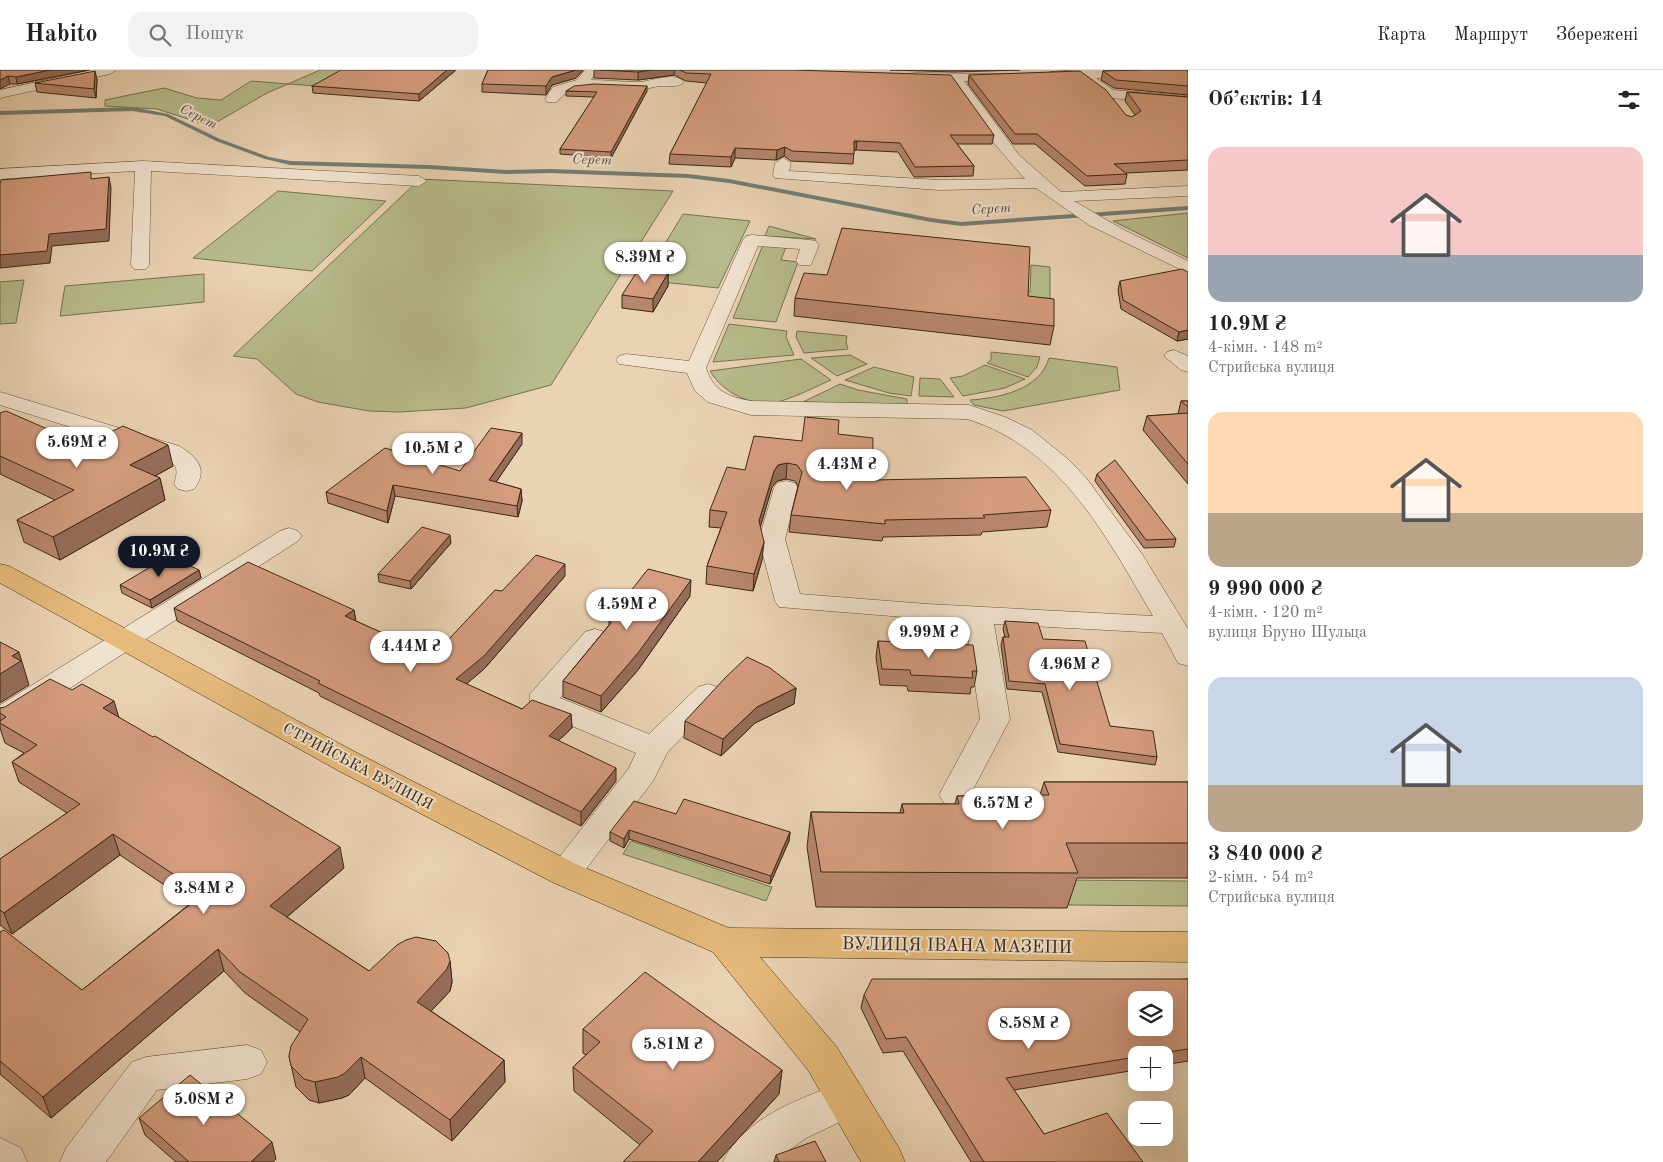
<!DOCTYPE html>
<html lang="uk">
<meta charset="utf-8">
<style>
body{margin:0;font-family:"Old Standard TT",serif;background:#f2f2f2;color:#222;height:100vh;display:flex;flex-direction:column;font-size:19px;white-space:nowrap}
*{box-sizing:border-box;margin:0}
p{font-size:16px;color:#767676}
.icon{flex:none;width:28px;height:28px;fill:none;stroke:currentColor;stroke-width:2;stroke-linecap:round;stroke-linejoin:round}
.map{position:relative;flex:1;overflow:hidden}
.side{display:flex;flex-direction:column;background:#fff;width:475px}
.side>*{flex:none}
.tools{position:absolute;left:1128px;top:921px;display:grid;gap:10px}
.tools a{display:grid;place-items:center;width:45px;height:45px;border-radius:10px;background:#fff;box-shadow:0 5px 20px #0002;font-size:25px}
.price{position:absolute;translate:-50% -42px;padding:0 11px;border-radius:18px;background:#fff;color:#222;font-size:16px;line-height:32px;filter:drop-shadow(0 1px 2px #0008)}
.price::after{content:'';position:absolute;left:50%;top:30px;width:15px;height:11px;margin-left:-8px;background:inherit;clip-path:polygon(0 0,100% 0,50% 100%)}
.price.active{background:#111827;color:#fff}
ul{padding:0;list-style:none}
li{display:grid;align-content:center;gap:10px;height:265px;padding:0 20px}
li span{display:grid;place-items:center;height:155px;border-radius:15px;color:#555}
li>.icon{margin-inline-start:auto}
span .icon{width:90px;height:90px;fill:#fffc;stroke-width:1}
li b{font-size:21px}
h2{display:flex;justify-content:space-between;align-items:center;height:60px;padding:0 20px;font-size:21px}
header{display:flex;align-items:center;gap:30px;box-sizing:border-box;height:70px;padding:0 25px;background:#fff;border-bottom:1px solid #e0e0e0}
header strong{font-size:24px}
nav{display:flex;gap:28px;margin-inline-start:auto;font-size:18px}
.search{width:350px;height:45px;background:#f2f2f2;display:flex;align-items:center;gap:12px;box-sizing:border-box;padding:0 18px;border-radius:15px;color:#767676;font-size:19px}
main{display:flex;flex:1;min-height:0}
.map>svg:first-child{display:block}
</style>
<header>
<strong>Habito</strong>
<div class="search"><svg class="icon" aria-label="search" viewBox="0 0 24 24"><circle cx="10" cy="10" r="6"/><path d="M15 15l6 6"/></svg>Пошук</div>
<nav><a>Карта</a><a>Маршрут</a><a>Збережені</a></nav>
</header>
<main>
<div class="map">
<svg width="1188" height="1092" viewBox="0 0 1188 1092">
<rect width="100%" height="100%" fill="#ead3b3"/>
<filter id="stains"><feTurbulence type="fractalNoise" baseFrequency=".004" numOctaves="4"/><feColorMatrix values="0 0 0 0 .2 0 0 0 0 .09 0 0 0 0 .02 0 0 0 .5 -.17"/></filter>
<radialGradient id="worn" r=".72"><stop offset=".6" stop-color="#630" stop-opacity="0"/><stop offset="1" stop-color="#630" stop-opacity=".3"/></radialGradient>
<path fill="#b7bc8c" stroke="#797250" d="M320,0H344L318,16L288,14L267,23L210,56L157,39L105,36V30L164,18L197,28L221,30L251,11L288,14Z
M420,109L673,121L551,315L466,338L399,342L369,341L318,332L296,324L257,289L233,286Z
M278,121L386,131L312,201L193,188Z
M1188,143V188L1113,151Z
M683,144L750,151L718,218L643,210Z
M769,156L816,169L765,166Z
M763,175L786,177L781,190L798,192L776,252L733,248Z
M1031,195L1050,197V245L988,218L1030,222Z
M204,204V232L60,246L65,216Z
M24,210L16,253L0,254V212Z
M729,254L787,261L786,267L794,285L713,292Z
M797,261L847,266L846,272L848,279L804,283L796,267Z
M991,282L1040,287L1037,297L1028,307L987,293L991,290Z
M850,285L867,294L837,306L811,288Z
M1049,288L1117,297L1120,320L1003,341L974,335L970,330C999,328 1040,320 1049,288Z
M801,289L831,310C815,317 798,326 781,331C754,339 723,323 710,301Z
M985,295L1025,309L1005,318L963,326L950,308L963,306Z
M874,297L914,307L911,326L889,323L845,310Z
M920,308L940,309L954,327L919,326Z
M840,314L858,320L907,329V334L803,332Z
M631,771L772,817L766,831L623,784Z
M1061,810L1188,811V836L1069,835Z"/>
<g fill="none" stroke-linecap="round" stroke-linejoin="round">
<path fill="#737e74" fill-rule="evenodd" d="M132,37L168,44L220,69L269,87L290,91L429,95L506,100L550,99L688,104L729,109L931,148L961,152L1188,136V140L961,156L931,152L729,113L688,108L550,103L506,104L429,99L290,95L265,89L216,71L165,46L132,41L0,45V41Z"/>
<g stroke="#67543c" stroke-width="1">
<path id="minor" d="M92,0H116L110,4L0,28V20Z
M585,0H597L591,10C607,10 623,12 638,12C651,12 674,1 684,12C678,18 669,16 661,16C654,16 646,20 638,20C612,20 574,7 557,32H547L545,29L553,17L577,10Z
M1077,0H1188V5L1096,8L1113,20L1188,26V34L1110,28L1080,9L1050,10L1044,6L1050,2Z
M915,3L1012,4L1013,7L1012,10L1007,11H964L1019,85L1061,122L1188,116V126L1074,131L1124,160L1188,191V203L1089,155L1036,118L939,120L775,108L773,105L775,93L783,88L791,93L789,101L939,110L1025,109L993,72L951,11L910,10L909,7L910,4Z
M143,91L419,106L427,111L419,116L151,101L149,195L146,199H134L131,195L135,101L0,109V99Z
M752,165L810,170L816,171L819,175L811,195H799L796,191L800,179L758,176L706,298C713,321 729,327 751,331L969,335L1005,347L1032,360L1068,389L1087,409L1142,484L1188,559V596L1178,593L1162,563L994,554L1010,649L966,733L955,736L944,733L939,725L980,649L966,552L779,537L775,531L759,469L774,418L777,413L786,411L795,413L798,418L785,469L800,524L927,534L1153,546C1106,466 1061,378 967,349L751,345L708,332L695,321L687,303L619,294L616,290L619,286L626,284L689,291L743,170L746,166Z
M1174,280L1188,286V302L1181,300L1164,286L1167,282Z
M0,322L179,376C197,387 209,399 194,419L186,421L178,419L174,414C179,398 177,395 163,386L0,335Z
M289,458L298,461L302,466L298,471L11,656L0,659V635L280,461Z
M595,559L605,562L609,568L560,628L649,664L698,617L708,614L718,617L723,624L667,683L653,711L576,812L564,816L552,812L547,803L629,698L636,683L534,640L530,633V624L585,562Z
M247,975L261,980L267,992L261,1004L247,1009L157,1020L106,1092H60L66,1078L132,992L146,987Z
M847,1011L861,1016L867,1029L861,1042L806,1068L773,1092H723C743,1047 804,1027 847,1011Z
M0,1068L21,1078L27,1092H0Z"/>
</g>
<g stroke="#3b2915" stroke-width="1">
<path id="major" d="M0,494L9,496L361,685L576,794L729,858L1188,862V892L760,887L836,976L899,1078L905,1092H861L808,1000L713,882L552,812L339,701L0,513Z"/>
</g>
<use href="#minor" fill="#f1e2ce" fill-rule="evenodd"/>
<use href="#major" fill="#e5ba7a" fill-rule="evenodd"/>
</g>
<path fill="#b7866d" stroke="#3b2915" d="M0,0H89L17,14H10Z
M456,0L419,31L313,23L312,16Z
M488,0H583L576,8L552,15L546,25L482,22V14Z
M594,0H794L994,65L992,74H957L974,96L973,106L914,107L898,82L856,80H854L853,94L791,91L784,86L776,90L735,88L731,97L669,94L670,84L707,13L686,11L674,5L638,10L594,8Z
M890,0H1020L955,2Z
M1188,0V25L1114,18L1101,10L1103,1Z
M969,5L1132,47L1135,45L1125,31L1127,22L1188,27V100L1126,103L1127,104L1125,114L1085,116L1035,74H1013L968,14Z
M97,9L96,28L37,22L35,13Z
M566,21H647L611,88L560,84V79L594,27L566,26Z
M668,203V216L653,242L622,238V225Z
M1120,211L1188,269L1177,271L1121,239L1118,220Z
M1028,226L1054,256L1050,275L794,246L795,228Z
M1181,331H1188V414L1143,360L1147,346L1178,344Z
M0,343L84,375L173,396L155,406L160,408L165,430L60,490L24,472L17,450L55,430L0,404Z
M838,364L872,410L1051,440L1047,457L982,462L981,465L883,467L882,471L789,462L791,445L798,416L795,411L786,409L777,411L772,417L760,458L762,490L753,521L706,514L707,496L721,458L709,457L710,440L745,400L802,371Z
M522,374L496,412L521,419L522,431L518,447L395,426L388,453L328,433L326,422L460,401Z
M1097,404L1176,469L1174,477L1144,478L1095,411Z
M451,473L411,519L379,512L378,504Z
M199,500L201,508L152,538L122,523L120,515Z
M565,506L484,599L466,614L522,639L571,644L572,658L558,671L616,711L581,756L320,626L319,623L177,551L174,538L354,540L356,551L433,586L502,521Z
M690,526L638,600L601,642L563,627V611L609,555V549Z
M1005,551L1043,569L1110,656L1157,687L1155,695L1058,682L1042,622L1007,619L1001,575L1003,567H1005L1003,559Z
M878,571L977,601L974,617H971L970,624L908,621L907,616L880,615L876,587Z
M796,618L794,634L755,653L721,686L684,668L685,651Z
M0,638L118,647L344,798L287,847L369,901L450,891L452,912L450,921L431,941L504,990L505,1012L452,1071L365,1008L349,1025L342,1028L319,1033L309,1030L296,1017L289,986L300,962L245,923L224,901L51,1048L0,1004V862L82,920L191,833L120,785L12,864L0,855V789L67,743L19,712L12,692L24,683L5,673L0,658Z
M1044,712H1188V808H1077L1067,838L816,837L807,777L811,742L900,743L902,734H955L957,726L1040,725Z
M676,744L790,762L789,771L770,814L629,769L624,778L610,771V762Z
M1188,909V991L1164,995V985H1136V1000L1014,1020L1044,1064L1143,1092H971L903,981L883,983L861,938L864,925Z
M583,959L782,1000L779,1024L717,1092H623L640,1075L574,1021L573,997L586,985L583,983Z
M139,1048L276,1089L273,1092H176L145,1065Z
M776,1085L826,1092H774Z"/>
<path fill="#956d59" stroke="#3b2915" d="M50,0H89L17,14L16,7Z
M447,0H456L419,31V24Z
M576,0H583L576,8L552,15L546,25V16L552,7Z
M651,0H675L674,5L638,10V2Z
M95,1L97,9L96,28L94,19Z
M8,6L10,14L0,19V10Z
M647,16V21L611,88V82Z
M854,71H857L856,80H853Z
M785,77L784,86L776,90L777,80Z
M735,78V88L731,97V87Z
M109,107L111,118L109,171L52,176L50,193L0,198V185L49,164Z
M668,203V216L653,242V229Z
M1188,260V269L1177,271L1179,262Z
M522,363V374L490,421L489,410Z
M168,375L173,396L135,417L130,395Z
M787,393L786,409L777,411L772,417L757,468L759,451L774,401L778,395Z
M160,408L165,430L60,490L53,467Z
M393,415L395,426L388,453L387,441Z
M521,419L522,431L518,447L517,436Z
M450,465L451,473L411,519L410,511Z
M764,472L762,490L753,521L754,504Z
M565,494V506L484,599L457,622L456,609Z
M199,500L201,508L152,538L150,530Z
M691,510L690,526L638,600L601,642V626Z
M354,540L356,553L345,546Z
M19,582L29,615L0,633V604L12,586Z
M796,618L794,634L755,653L721,686L723,669L757,637Z
M114,631L120,651L103,638Z
M571,644L572,658L549,679V666Z
M616,698V711L581,756V742Z
M629,760V769L624,778V769Z
M790,762L789,771L770,814L771,806Z
M113,764L120,785L12,864L4,843Z
M340,777L344,798L275,857L270,836Z
M218,879L224,901L51,1048L43,1027Z
M450,891L452,912L450,921L419,954L417,932Z
M361,987L365,1008L349,1025L342,1028L319,1033L315,1012Z
M504,990L505,1012L452,1071L450,1050Z
M782,1000L779,1024L717,1092H698Z
M272,1072L276,1089L273,1092H251Z"/>
<path fill="#d59c7f" stroke="#3b2915" fill-rule="evenodd" d="M0,0H50L16,7L8,6L0,10Z
M341,0H447L419,24L312,16Z
M488,0H576L552,7L546,16L482,14Z
M600,0H651L638,2Z
M680,0H794L951,5L994,65H950L974,96L915,97L900,73L857,71H854V84L792,81L785,77L777,80L735,78L731,87L670,84L711,4L686,3Z
M1142,0H1188V16L1116,10L1103,1Z
M95,1L94,19L35,13Z
M1080,1L1106,20L1126,45L1132,47L1141,41L1127,22L1188,27V90L1114,94L1127,104L1087,106L1037,64H1015L969,5Z
M594,14L647,16L611,82L560,79L597,22L566,21L574,16Z
M91,102V109L109,107L106,159L49,164L47,181L0,185V114L1,110Z
M842,158L1030,177L1028,226L1054,229V256L795,228L804,203L827,205Z
M1182,199L1188,202V260L1179,262L1123,230L1120,211Z
M638,200L668,203L653,229L622,225Z
M1181,331H1188V337Z
M6,341L84,375L123,356L168,375L130,395L160,408L53,467L17,450L74,420L0,386V343Z
M1188,343V394L1147,346Z
M805,347L839,350L838,364L873,368L872,410L1026,407L1051,440L983,445L985,448L885,450V454L791,445L802,402L797,395L787,393L778,395L774,401L759,451L764,472L754,504L707,496L727,442L710,440L727,397L745,400L754,366L802,371Z
M491,358L522,363L489,410L521,419L517,436L393,415L387,441L326,422L385,378L460,401Z
M1115,390L1176,469L1146,470L1097,404Z
M422,457L450,465L410,511L378,504Z
M536,485L565,494L484,586L456,609L522,639L532,630L571,644L549,666L616,698L581,742L318,613L320,611L174,538L248,492L354,540L345,546L433,586L495,520L502,521Z
M169,486L199,500L150,530L120,515Z
M648,499L691,510L638,583L601,626L563,611L611,553L609,549Z
M1005,551L1038,553L1043,569L1085,571L1110,656L1153,661L1157,687L1060,674L1045,614L1009,611L1003,567H1009Z
M878,571L973,575L977,601H972L973,608L911,605L910,600L882,599Z
M0,572L19,582L12,586L21,591L0,604Z
M747,587L770,598L796,618L757,637L723,669L685,651L726,607Z
M50,609L72,620L82,614L114,631L103,638L153,667L155,666L340,777L270,836L369,901L397,875L406,870L416,867L436,871L448,883L450,891L447,899L417,932L504,990L450,1050L361,987L345,1003L338,1007L315,1012L304,1009L291,996L289,986L291,976L308,949L240,902L218,879L43,1027L0,991V862L4,860L82,920L203,824L113,764L4,843L0,840V789L80,734L12,692L37,675L0,653V651L6,647L0,643V638L5,637Z
M1044,712H1188V773H1066L1078,803L821,802L811,742L904,743L902,734H959L957,726L1049,725Z
M684,729L790,762L771,806L629,760L624,769L610,762L634,731L676,744Z
M645,902L782,1000L698,1092H623L653,1061L573,997L600,972L583,959Z
M872,909H1188V979L1149,985H1136V987L1006,1008L1044,1064L1107,1043L1143,1092H984L906,967L886,969L864,925ZM1136,930H1164V958H1136Z
M190,1005L272,1072L251,1092H189L139,1048Z
M815,1071L826,1092H779L776,1085Z"/>
<g text-anchor="middle" stroke-width="4" stroke-linejoin="round" paint-order="stroke">
<g font-size="14" font-style="italic" fill="#524c3c" stroke="#f1e2ce">
<text transform="translate(199 46) rotate(27)" y="5">Серет</text>
<text transform="translate(592 89) rotate(2)" y="5">Серет</text>
<text transform="translate(991 138) rotate(-4)" y="5">Серет</text>
</g>
<g font-size="15" fill="#3b2915" stroke="#f1e2ce">
<text transform="translate(358 696) rotate(28)" y="5">СТРИЙСЬКА ВУЛИЦЯ</text>
</g>
<g font-size="18" fill="#3b2915" stroke="#f1e2ce">
<text transform="translate(957 875) rotate(1)" y="6">ВУЛИЦЯ ІВАНА МАЗЕПИ</text>
</g>
</g>
<rect width="100%" height="100%" filter="url(#stains)"/>
<rect width="100%" height="100%" fill="url(#worn)"/>
</svg>
<div class="tools">
<a><svg class="icon" aria-label="layers" viewBox="0 0 24 24"><path d="M12 4l9 5-9 5-9-5zM3 14l9 5 9-5"/></svg></a>
<a>+</a>
<a>−</a>
</div>
<b class="price" style="left:645px;top:214px">8.39M ₴</b>
<b class="price" style="left:77px;top:399px">5.69M ₴</b>
<b class="price" style="left:433px;top:405px">10.5M ₴</b>
<b class="price" style="left:847px;top:421px">4.43M ₴</b>
<b class="price active" style="left:159px;top:508px">10.9M ₴</b>
<b class="price" style="left:627px;top:561px">4.59M ₴</b>
<b class="price" style="left:929px;top:589px">9.99M ₴</b>
<b class="price" style="left:411px;top:603px">4.44M ₴</b>
<b class="price" style="left:1070px;top:621px">4.96M ₴</b>
<b class="price" style="left:1003px;top:760px">6.57M ₴</b>
<b class="price" style="left:204px;top:845px">3.84M ₴</b>
<b class="price" style="left:1029px;top:980px">8.58M ₴</b>
<b class="price" style="left:673px;top:1001px">5.81M ₴</b>
<b class="price" style="left:204px;top:1056px">5.08M ₴</b>
</div>
<section class="side">
<h2>Об’єктів: 14<svg class="icon" aria-label="filters" viewBox="0 0 24 24"><path d="M4 7h16M4 17h16"/><circle cx="9" cy="7" r="2"/><circle cx="15" cy="17" r="2"/></svg></h2>
<ul>
<li><span style="background:linear-gradient(#f6c9c9 70%,#9aa5b1 0)"><svg class="icon" aria-label="home" viewBox="0 0 24 24"><path d="M3 11l9-7 9 7M6 9v11h12V9"/></svg></span><div><b>10.9M ₴</b><p>4-кімн. · 148 m²</p><p>Стрийська вулиця</p></div></li>
<li><span style="background:linear-gradient(#ffd9b3 65%,#b9a48a 0)"><svg class="icon" aria-label="home" viewBox="0 0 24 24"><path d="M3 11l9-7 9 7M6 9v11h12V9"/></svg></span><div><b>9 990 000 ₴</b><p>4-кімн. · 120 m²</p><p>вулиця Бруно Шульца</p></div></li>
<li><span style="background:linear-gradient(#c9d6e8 70%,#b9a48a 0)"><svg class="icon" aria-label="home" viewBox="0 0 24 24"><path d="M3 11l9-7 9 7M6 9v11h12V9"/></svg></span><div><b>3 840 000 ₴</b><p>2-кімн. · 54 m²</p><p>Стрийська вулиця</p></div></li>
</ul>
</section>
</main>
